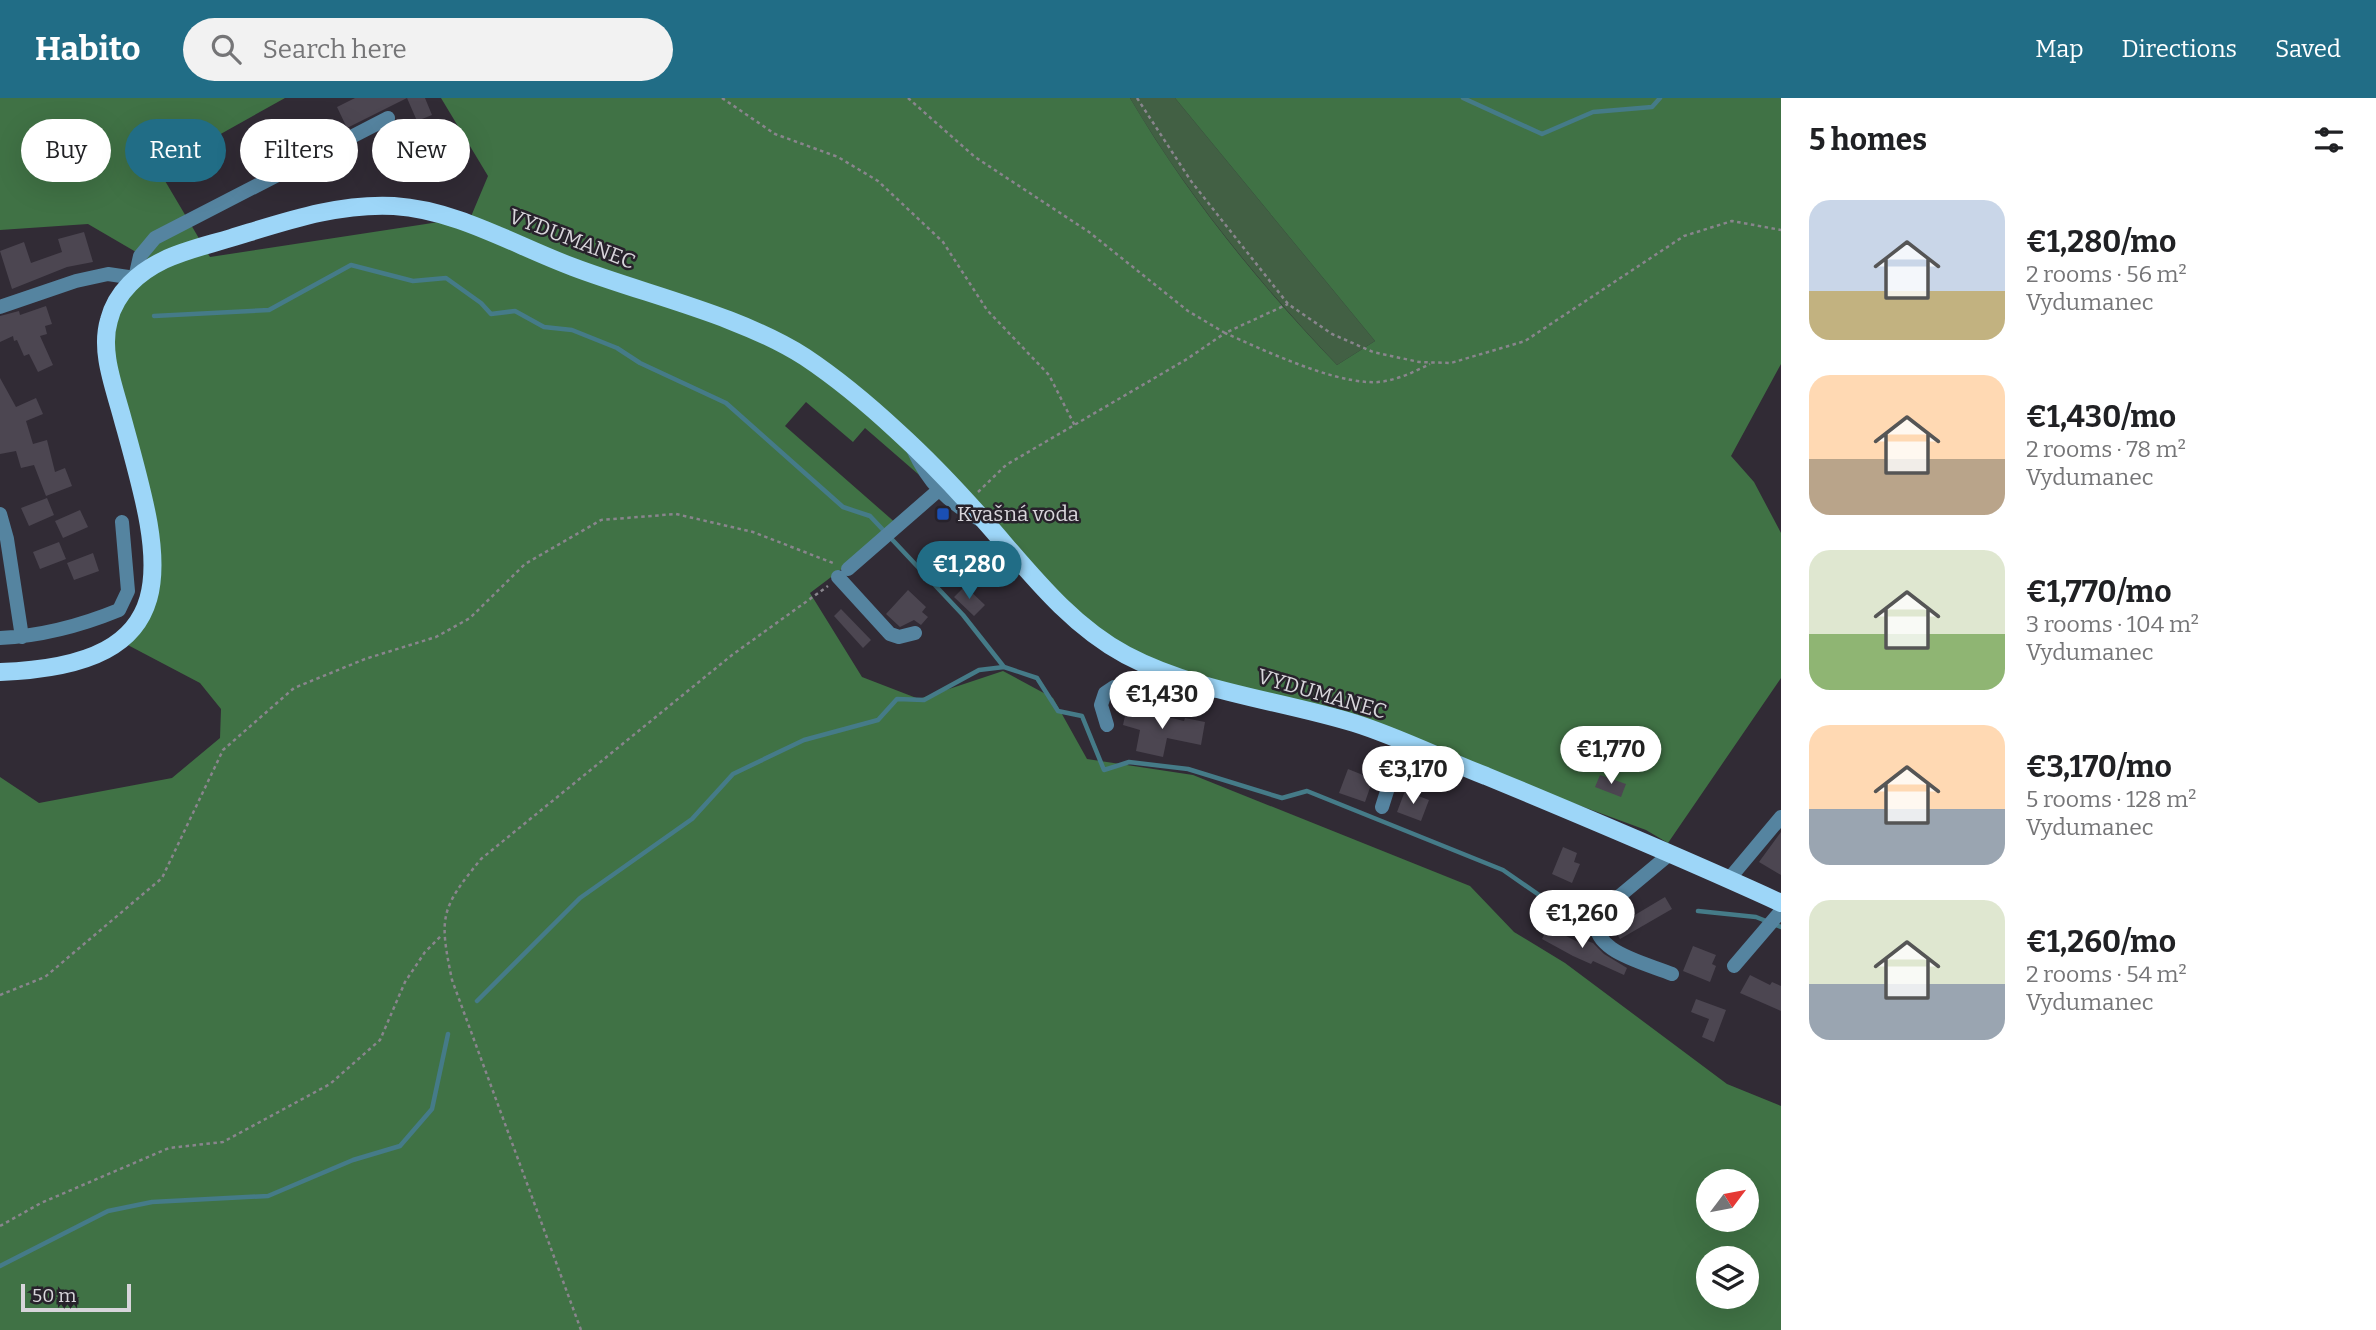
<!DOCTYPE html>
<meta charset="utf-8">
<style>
body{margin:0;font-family:Bitter,serif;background:#f2f2f2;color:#202124;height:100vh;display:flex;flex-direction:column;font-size:26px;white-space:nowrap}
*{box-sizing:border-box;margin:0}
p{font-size:23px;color:#757577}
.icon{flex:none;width:38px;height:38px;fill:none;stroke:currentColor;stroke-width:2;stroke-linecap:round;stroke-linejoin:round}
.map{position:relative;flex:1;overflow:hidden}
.panel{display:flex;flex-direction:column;background:#fff;width:595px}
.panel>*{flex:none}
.banner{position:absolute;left:21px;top:21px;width:665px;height:63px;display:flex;gap:14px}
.needle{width:46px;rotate:58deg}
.fabs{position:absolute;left:1696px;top:1071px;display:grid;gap:14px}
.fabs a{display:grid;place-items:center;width:63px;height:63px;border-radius:50%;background:#fff;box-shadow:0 7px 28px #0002;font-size:35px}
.scale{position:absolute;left:21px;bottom:18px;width:110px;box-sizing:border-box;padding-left:7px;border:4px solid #d8d5db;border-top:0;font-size:19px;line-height:24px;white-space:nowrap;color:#d8d5db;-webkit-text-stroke:5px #27222b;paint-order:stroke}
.price{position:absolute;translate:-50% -60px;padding:0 16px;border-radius:24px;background:#fff;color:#222;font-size:23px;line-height:46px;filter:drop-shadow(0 2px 4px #0008)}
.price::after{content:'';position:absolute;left:50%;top:42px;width:21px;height:16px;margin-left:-10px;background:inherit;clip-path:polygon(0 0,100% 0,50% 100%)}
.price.active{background:#216d86;color:#fff}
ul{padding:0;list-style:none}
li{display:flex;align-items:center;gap:21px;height:175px;padding:0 28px}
li span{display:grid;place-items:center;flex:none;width:196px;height:140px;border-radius:21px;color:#555}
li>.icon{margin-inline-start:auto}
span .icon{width:84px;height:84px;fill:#fffc;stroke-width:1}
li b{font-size:30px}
h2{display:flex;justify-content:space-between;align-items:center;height:84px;padding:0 28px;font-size:30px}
.chip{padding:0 24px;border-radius:32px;background:#fff;box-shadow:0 7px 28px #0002;font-size:24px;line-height:63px}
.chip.active{background:#216d86;color:#fff}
header{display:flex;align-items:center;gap:42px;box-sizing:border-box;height:98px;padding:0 35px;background:#216d86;color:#fff}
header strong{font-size:33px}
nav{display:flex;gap:38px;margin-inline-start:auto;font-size:24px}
.search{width:490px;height:63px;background:#f2f2f2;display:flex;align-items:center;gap:18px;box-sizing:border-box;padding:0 24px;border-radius:38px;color:#757577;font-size:26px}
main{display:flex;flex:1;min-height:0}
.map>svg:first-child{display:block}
</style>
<header>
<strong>Habito</strong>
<div class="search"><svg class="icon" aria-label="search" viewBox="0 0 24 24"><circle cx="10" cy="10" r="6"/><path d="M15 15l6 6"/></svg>Search here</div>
<nav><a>Map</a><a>Directions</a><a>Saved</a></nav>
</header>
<main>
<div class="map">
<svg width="1781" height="1232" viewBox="0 0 1781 1232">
<rect width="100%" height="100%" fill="#312b35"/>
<path fill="#426044" d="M1130,0H1175L1375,243L1337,267C1259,185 1187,97 1130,0Z"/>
<path fill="#407245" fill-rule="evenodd" d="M0,0H285L158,71L210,159L452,122L467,128L488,78L441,0H1130C1187,97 1259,186 1337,267L1375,243L1175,0H1781V266L1731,358L1754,384L1781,435V580L1668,745L1646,732L1418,648L1121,555L949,390L810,495L862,579L919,601L1003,573L1053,600L1087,661L1193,677L1470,788L1514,834L1565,865L1727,986L1781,1008V1232H0V679L39,705L172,680L220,640L221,611L200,585L124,545L155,464L109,256L119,204L160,168L88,126L0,132ZM806,304L853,344L865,330L933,389L898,427L785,328ZM1708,1083H1746V1122H1708ZM1708,1160H1746V1199H1708Z"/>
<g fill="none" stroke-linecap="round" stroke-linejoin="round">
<path stroke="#457b88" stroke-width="4.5" d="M1463,0L1542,36L1593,14L1652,9L1660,0
M154,218L269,212L351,167L413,183L446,180L481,205L491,216L515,213L544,229L572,232L617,250L640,265L726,305L843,409L870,418L963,517L1004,569
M1698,813L1756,819L1781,829
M477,903L580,800L692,721L733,676L804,642L878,622L897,601L924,602L979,572L1004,569L1037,580L1058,613L1082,618L1104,672L1129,664L1188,671L1282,700L1307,693L1503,772L1542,799L1562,798L1598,808
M0,1168L108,1113L152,1104L268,1098L353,1062L400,1048L432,1011L448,936"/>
</g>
<path fill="#4c4651" d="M355,0H425L432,17L417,23L407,0L347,30L337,9Z
M84,134L93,164L67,169L12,191L0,153L24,144L31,165L62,154L58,141Z
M46,208L52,226L45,228L47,236L40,238L53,267L38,274L29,256L24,258L17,242L14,243L13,238L0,244V218L19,213L20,217Z
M0,280L16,309L36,300L43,316L26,323L33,346L47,342L55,374L65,370L72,388L46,398L34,367L21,370L16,353L0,356Z
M47,400L54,417L29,428L21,410Z
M80,412L88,429L63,440L55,423Z
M59,444L66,461L40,471L33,454Z
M93,455L99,473L74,482L67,465Z
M965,488L985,507L974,518L954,499Z
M908,492L926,509L922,514L928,519L921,527L914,522L900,529L886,516Z
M841,511L871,542L863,550L834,518Z
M1127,609L1184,623L1185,620L1205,624L1201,647L1167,640L1163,659L1136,653L1140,632L1123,627Z
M1348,671L1373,681L1365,704L1339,695Z
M1600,677L1626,686L1621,699L1595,689Z
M1405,693L1429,702L1421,723L1397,714Z
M1781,734V777L1759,764Z
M1563,749L1577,755L1574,764L1580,766L1572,785L1552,776Z
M1665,799L1672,811L1620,841L1613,830Z
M1548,829L1580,845L1582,841L1593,845L1604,856L1627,870L1624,877L1593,863L1591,866L1573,858L1542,841Z
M1693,848L1716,857L1712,866L1716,868L1710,884L1683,873Z
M1750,877L1770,887L1772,884L1781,888V913L1740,895Z
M1696,901L1726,912L1714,944L1702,939L1709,921L1691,914Z"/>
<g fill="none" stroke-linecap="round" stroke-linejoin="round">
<path stroke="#89858d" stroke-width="2.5" stroke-dasharray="3.5 3.5" stroke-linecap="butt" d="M722,0L775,36L838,59L878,83L943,144L987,212L1049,277L1075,328
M908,0L975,59L1089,134L1188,213L1225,235L1288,206
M1137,0L1191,83L1288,206L1332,236L1373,254L1419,264L1451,265L1525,243L1684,138L1732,123L1781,132
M978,394L1006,367L1187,261L1225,235C1263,252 1327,282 1368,284C1389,286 1412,275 1430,266
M0,897L45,879L162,780L223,652L294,590L365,561L436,539L470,520L525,466L601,422L676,416L753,434L833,465
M0,1128L41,1105L169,1050L223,1044L330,986L380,942L405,884L425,854L442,837
M581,1232L452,882C439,819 440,811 481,761L732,557L828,488"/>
<path stroke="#5584a0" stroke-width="14" d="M0,209L76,183L108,176L135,180L140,158L155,140L388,20
M913,351C928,384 947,404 979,421
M0,416L7,441L22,539
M848,471L949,383
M838,479L890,536L899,539L915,535
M0,540C42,538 80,528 119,512L128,493L122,424
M1107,627L1101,607L1105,595L1114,589L1214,593
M1382,709L1393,674L1415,666L1444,661
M1671,755L1598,816C1585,853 1646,865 1672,876
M1729,781L1781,719
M1734,868L1781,813"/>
<path stroke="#9dd6f8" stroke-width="18" d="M0,574C199,567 160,457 121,315C113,286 100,252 109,222C116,194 139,174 164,162C185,152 208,147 231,140C284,124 337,105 394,108C457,112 514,147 573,169C647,197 739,217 805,259C838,281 869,307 898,334C930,363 960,395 989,428C1030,475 1070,527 1126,557C1196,594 1279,602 1354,625C1399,639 1442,661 1486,678C1585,719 1683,760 1781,805"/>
</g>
<rect fill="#1a4fb4" stroke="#27222b" stroke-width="2.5" x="936" y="409" width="14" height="14" rx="3.5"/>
<g text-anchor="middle" stroke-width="5" stroke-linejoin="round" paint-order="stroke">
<g font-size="21" fill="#d8d5db" stroke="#27222b">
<text transform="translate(572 141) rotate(21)" y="7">VYDUMANEC</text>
<text transform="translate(1322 596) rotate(16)" y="7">VYDUMANEC</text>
</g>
<g font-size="21" fill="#d8d5db" stroke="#27222b" text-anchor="start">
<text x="957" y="423">Kvašná voda</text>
</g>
</g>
</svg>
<div class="fabs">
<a><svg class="needle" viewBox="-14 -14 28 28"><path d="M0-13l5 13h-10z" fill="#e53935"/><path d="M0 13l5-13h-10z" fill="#757577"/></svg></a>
<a><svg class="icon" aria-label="layers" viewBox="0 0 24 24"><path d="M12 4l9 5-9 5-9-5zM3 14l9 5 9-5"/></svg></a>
</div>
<div class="scale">50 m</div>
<b class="price active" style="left:969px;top:503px">€1,280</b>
<b class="price" style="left:1162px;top:633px">€1,430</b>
<b class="price" style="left:1611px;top:688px">€1,770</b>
<b class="price" style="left:1413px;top:708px">€3,170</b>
<b class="price" style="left:1582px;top:852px">€1,260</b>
<div class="banner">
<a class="chip">Buy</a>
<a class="chip active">Rent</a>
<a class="chip">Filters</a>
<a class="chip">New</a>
</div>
</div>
<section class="panel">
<h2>5 homes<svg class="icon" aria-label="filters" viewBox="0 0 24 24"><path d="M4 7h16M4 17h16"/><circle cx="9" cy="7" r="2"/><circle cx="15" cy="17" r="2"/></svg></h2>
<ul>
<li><span style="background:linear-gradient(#c9d6e8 65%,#c2b280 0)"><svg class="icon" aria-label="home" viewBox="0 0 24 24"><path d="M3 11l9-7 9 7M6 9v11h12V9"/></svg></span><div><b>€1,280/mo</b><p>2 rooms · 56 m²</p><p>Vydumanec</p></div></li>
<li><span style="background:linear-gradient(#ffd9b3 60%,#b9a48a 0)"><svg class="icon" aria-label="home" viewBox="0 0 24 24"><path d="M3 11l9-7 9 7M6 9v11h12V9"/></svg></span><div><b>€1,430/mo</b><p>2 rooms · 78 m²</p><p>Vydumanec</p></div></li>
<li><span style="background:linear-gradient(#dfe7d0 60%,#8fb573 0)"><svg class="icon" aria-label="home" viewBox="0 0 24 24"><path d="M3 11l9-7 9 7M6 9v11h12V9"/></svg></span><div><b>€1,770/mo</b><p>3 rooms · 104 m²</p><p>Vydumanec</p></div></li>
<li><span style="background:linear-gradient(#ffd9b3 60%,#9aa5b1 0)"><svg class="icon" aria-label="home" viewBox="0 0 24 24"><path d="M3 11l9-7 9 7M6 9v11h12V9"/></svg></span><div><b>€3,170/mo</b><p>5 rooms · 128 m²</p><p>Vydumanec</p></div></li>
<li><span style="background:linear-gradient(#dfe7d0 60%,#9aa5b1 0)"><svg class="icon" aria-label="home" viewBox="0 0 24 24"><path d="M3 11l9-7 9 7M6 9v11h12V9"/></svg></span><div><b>€1,260/mo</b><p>2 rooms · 54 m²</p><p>Vydumanec</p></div></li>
</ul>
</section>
</main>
